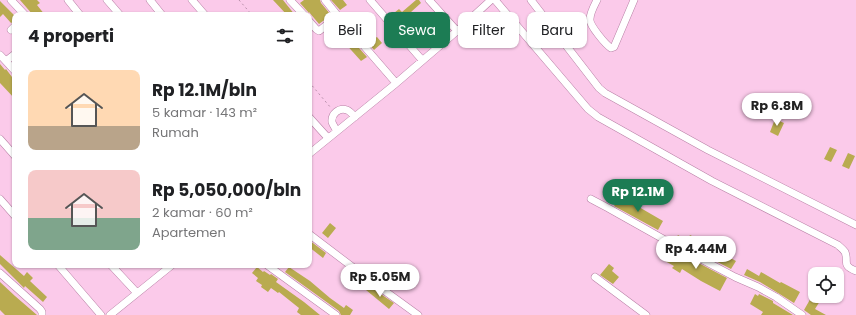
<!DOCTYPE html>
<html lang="id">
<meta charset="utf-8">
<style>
body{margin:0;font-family:Poppins,sans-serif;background:#f2f2f2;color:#202124;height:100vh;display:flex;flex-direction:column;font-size:15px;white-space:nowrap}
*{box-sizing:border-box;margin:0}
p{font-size:13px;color:#757577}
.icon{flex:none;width:22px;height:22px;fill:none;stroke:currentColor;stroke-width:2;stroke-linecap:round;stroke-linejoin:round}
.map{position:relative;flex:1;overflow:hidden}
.details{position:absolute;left:12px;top:12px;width:300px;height:256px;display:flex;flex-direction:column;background:#fff;border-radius:8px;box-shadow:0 1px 3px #0004}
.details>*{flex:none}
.top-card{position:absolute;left:324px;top:12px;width:380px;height:36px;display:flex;gap:8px}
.controls{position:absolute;left:808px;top:267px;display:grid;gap:8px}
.controls a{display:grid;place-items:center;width:36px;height:36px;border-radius:8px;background:#fff;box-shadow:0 1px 3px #0004;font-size:20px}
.price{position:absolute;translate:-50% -34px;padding:0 9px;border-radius:14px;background:#fff;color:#222;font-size:13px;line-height:26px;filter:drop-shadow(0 1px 2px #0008)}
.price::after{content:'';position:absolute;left:50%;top:24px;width:12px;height:9px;margin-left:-6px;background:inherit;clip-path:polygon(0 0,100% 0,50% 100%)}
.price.on{background:#1c7c54;color:#fff}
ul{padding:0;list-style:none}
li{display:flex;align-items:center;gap:12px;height:100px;padding:0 16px}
li span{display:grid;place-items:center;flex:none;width:112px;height:80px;border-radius:8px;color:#555}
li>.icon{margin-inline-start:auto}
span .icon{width:48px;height:48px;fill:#fffc;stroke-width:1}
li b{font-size:17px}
h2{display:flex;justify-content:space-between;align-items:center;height:48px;padding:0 16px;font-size:17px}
.tag{padding:0 14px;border-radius:8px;background:#fff;box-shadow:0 1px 3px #0004;font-size:14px;line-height:36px}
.tag.on{background:#1c7c54;color:#fff}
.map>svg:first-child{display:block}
</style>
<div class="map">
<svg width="856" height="315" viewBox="0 0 856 315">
<rect width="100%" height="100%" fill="#fbcaea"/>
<path fill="#b9ab50" d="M20,0H37L40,3L37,5L45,15H33Z
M273,0H283L295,15H287Z
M304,0H320L321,3L331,15L319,24L309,12V13L300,3Z
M331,0H343L347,5L340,10Z
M416,0H419L421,3L401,21L394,13L399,9L402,12Z
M0,1L15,16V21L11,23L3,14L0,17Z
M353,14L375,38L377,37L382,43L374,50L369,44L370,43L348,18Z
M339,26L350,39H351L367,57L361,61L334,31Z
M0,64L5,70L6,69L15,81V99L0,83Z
M775,119L784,123L778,136L770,132Z
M830,147L837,150L831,162L824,159Z
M848,153L855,156L849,169L842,166Z
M620,196L663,221L658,230L614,206Z
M330,223L336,228L328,238L322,233Z
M678,235L687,241L690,235L706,243L705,246L716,252L718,249L726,253L725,255L736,261L731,269L675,240Z
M309,240L326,253L323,258L309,247Z
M672,249L727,278L720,291L701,281L682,269L680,273L672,268L674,266L665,261Z
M0,255L24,276L27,272L33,278L30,281L47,297L43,302L25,286L24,288L0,264Z
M609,264L614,268L612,271L619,277L613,284L600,275Z
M257,267L263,272L264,271L270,275L271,274L278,279L276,282L304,302L320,315H301L297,312L299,308L279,292L278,293L271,288L268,292L261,287L262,285L256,281L258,278L252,273Z
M289,267L310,281L330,298L344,308L346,305L353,310L350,315H341L339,311L285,272Z
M747,269L759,276L761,272L780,283L781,282L800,292L794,303L778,293L760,282L744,275Z
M0,282L15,296L37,315H5L0,310Z
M369,286L394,303L389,309L366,290Z
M755,294L758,296L759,294L773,301V303L793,315H761L763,312L750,304Z
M812,296L820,301L815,309L826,315H811L804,310Z"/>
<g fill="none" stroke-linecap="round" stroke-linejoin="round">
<g stroke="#b980a6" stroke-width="8">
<path id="street" d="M11,0L25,15
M68,0L80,15
M107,0L120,15
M150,0L162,15
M192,0L205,15
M290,0L304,15
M325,0L338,16L396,83
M370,0L422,60
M429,0L457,31
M495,0L588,109L598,117L712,181L838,245C840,247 843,249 845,252C849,262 841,265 856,271
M531,0L599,88L605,93L708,150L856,225
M597,0C594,6 590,13 590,19C589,25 606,45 611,48L614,47L634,0
M309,21L316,29L319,31L338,16
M11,30L15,26
M0,55L15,71
M6,61L15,54
M309,117L328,138
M337,131C335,128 333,125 332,122C331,114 339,107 347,110C350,111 352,114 355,117
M0,139L15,156
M309,154L394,85L457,31L491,0
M0,199L15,216
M591,199L608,208L665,240L735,277L758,287L776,297L802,315
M309,234L367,278L418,315
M58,265L101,315
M111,265L137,293
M267,265L336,315
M0,273L40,309L42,312V315
M595,277L646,315
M110,315L172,265"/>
</g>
<path stroke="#b890aa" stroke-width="1" stroke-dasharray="2 3" stroke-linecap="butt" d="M239,0L252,15
M309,82L331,108"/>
<use href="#street" stroke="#fff" stroke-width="7"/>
</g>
</svg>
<div class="controls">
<a><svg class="icon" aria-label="locate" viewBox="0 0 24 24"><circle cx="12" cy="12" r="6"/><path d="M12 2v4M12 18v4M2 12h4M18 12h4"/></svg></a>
</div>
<b class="price" style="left:777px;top:127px">Rp 6.8M</b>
<b class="price on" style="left:638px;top:213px">Rp 12.1M</b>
<b class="price" style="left:696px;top:270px">Rp 4.44M</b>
<b class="price" style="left:380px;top:298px">Rp 5.05M</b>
<div class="top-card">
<a class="tag">Beli</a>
<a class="tag on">Sewa</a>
<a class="tag">Filter</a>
<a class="tag">Baru</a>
</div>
<section class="details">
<h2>4 properti<svg class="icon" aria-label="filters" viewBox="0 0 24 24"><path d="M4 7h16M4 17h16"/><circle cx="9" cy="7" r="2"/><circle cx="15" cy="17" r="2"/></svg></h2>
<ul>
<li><span style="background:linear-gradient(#ffd9b3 70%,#b9a48a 0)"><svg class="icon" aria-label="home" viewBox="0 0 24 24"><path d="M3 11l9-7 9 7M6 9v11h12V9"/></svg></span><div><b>Rp 12.1M/bln</b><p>5 kamar · 143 m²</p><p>Rumah</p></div></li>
<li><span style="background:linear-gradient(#f6c9c9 60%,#7fa58c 0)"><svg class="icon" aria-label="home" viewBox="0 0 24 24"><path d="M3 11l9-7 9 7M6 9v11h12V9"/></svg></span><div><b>Rp 5,050,000/bln</b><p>2 kamar · 60 m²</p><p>Apartemen</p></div></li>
</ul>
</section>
</div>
